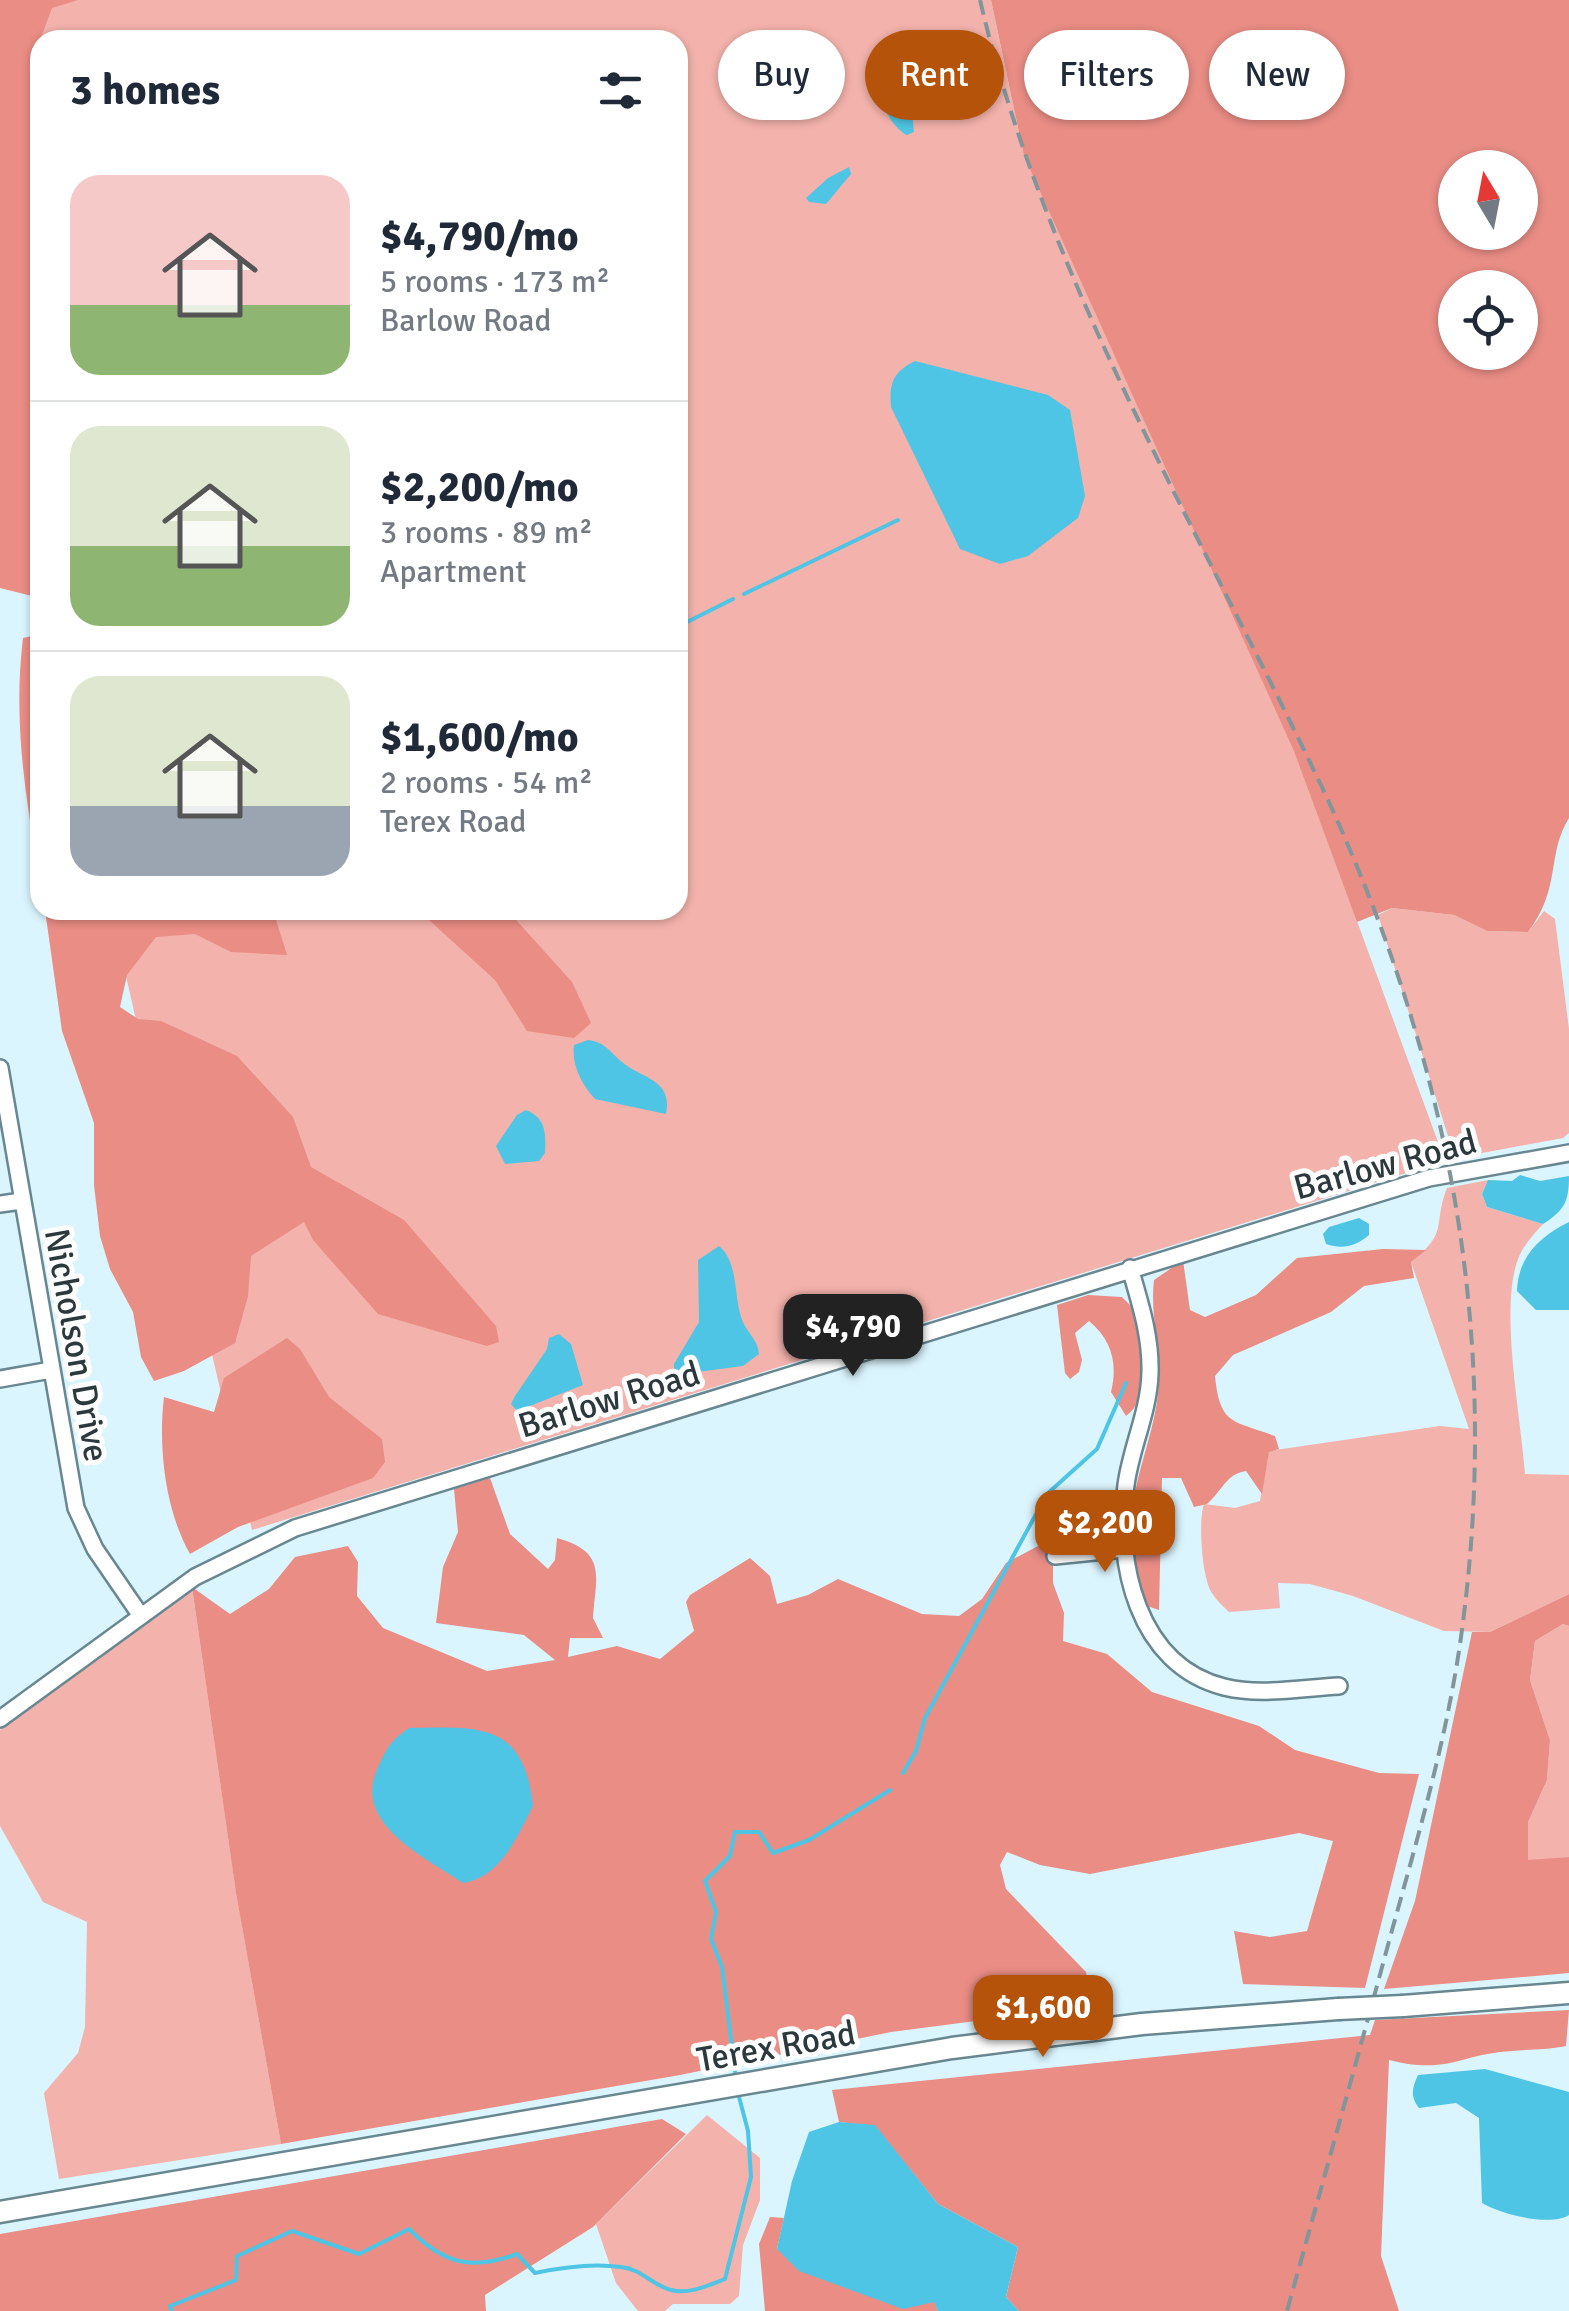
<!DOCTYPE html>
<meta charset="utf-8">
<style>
body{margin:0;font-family:Signika,sans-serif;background:#f2f2f3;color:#1f2937;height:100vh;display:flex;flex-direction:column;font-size:38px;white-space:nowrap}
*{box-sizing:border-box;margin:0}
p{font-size:32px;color:#747a83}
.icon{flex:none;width:55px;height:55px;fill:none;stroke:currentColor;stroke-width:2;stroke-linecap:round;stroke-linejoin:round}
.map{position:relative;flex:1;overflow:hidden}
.panel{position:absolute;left:30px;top:30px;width:658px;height:890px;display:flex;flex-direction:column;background:#fff;border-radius:30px;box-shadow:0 2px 8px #0004}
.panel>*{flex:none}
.guide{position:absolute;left:718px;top:30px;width:700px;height:90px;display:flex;gap:20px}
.needle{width:65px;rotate:350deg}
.fabs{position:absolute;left:1438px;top:150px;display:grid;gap:20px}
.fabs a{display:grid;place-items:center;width:100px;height:100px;border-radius:50%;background:#fff;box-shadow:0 2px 8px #0004;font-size:50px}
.price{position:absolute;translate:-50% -85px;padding:0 22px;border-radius:20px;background:#b45309;color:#fff;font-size:32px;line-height:65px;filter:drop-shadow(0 2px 5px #0008)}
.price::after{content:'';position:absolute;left:50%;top:60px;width:30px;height:22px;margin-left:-15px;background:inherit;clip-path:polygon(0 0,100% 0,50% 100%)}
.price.selected{background:#222;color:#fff}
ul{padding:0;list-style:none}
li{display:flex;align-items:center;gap:30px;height:250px;padding:0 40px}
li+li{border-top:2px solid #e0e1e3}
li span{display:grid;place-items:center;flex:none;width:280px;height:200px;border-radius:30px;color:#555}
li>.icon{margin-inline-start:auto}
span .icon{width:120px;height:120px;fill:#fffc;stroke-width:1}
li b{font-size:42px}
h2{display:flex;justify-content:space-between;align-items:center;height:120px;padding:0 40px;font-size:42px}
.pill{padding:0 35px;border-radius:45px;background:#fff;box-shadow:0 2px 8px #0004;font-size:35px;line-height:90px}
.pill.selected{background:#b45309;color:#fff}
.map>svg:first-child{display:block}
</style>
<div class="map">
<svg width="1569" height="2311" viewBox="0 0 1569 2311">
<rect width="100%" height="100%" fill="#dbf5fe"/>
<path fill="#f3b2ab" d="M0,0H991L1024,156L1266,673L1445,1161L252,1530L111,910H678V40H40V401Z
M1392,908L1454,915L1487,931L1528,932L1544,911L1555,919L1569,1029V1133L1563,1138L1455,1158L1378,915Z
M1488,1180L1482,1194L1487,1207L1543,1224C1533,1235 1521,1248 1517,1262C1500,1313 1521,1418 1525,1474L1569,1475V1594L1490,1632L1444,1631L1353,1596L1310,1584L1278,1583L1280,1608L1229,1612C1223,1606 1216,1600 1212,1593C1202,1579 1198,1520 1204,1504L1235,1508L1260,1501L1269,1451L1440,1426L1469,1429L1411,1262C1450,1231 1432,1227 1447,1188Z
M192,1587L236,1892L281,2144L59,2179L44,2093L78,2053L85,2027L87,1922L43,1902L0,1826V1730Z
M1563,1624L1569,1626V1857L1528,1861V1822L1547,1780L1550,1740L1530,1680L1535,1641Z
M707,2115L760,2158V2200L743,2245L739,2296L730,2304H673L665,2311H638L616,2283L596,2224Z"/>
<path fill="#e98d85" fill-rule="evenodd" d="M0,0H78L52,8L31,64L40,148V598L0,588Z
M991,0H1569V818C1546,855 1562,887 1528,932L1487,931L1454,915L1392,908L1357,922L1294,751L1024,156ZM1455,168H1520V232H1455ZM1455,288H1520V352H1455Z
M40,634V878C25,798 13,719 23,638Z
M45,910H273L287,955L231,952L195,934L156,937L127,975L120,1007L138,1019L161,1021L237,1056L293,1117L311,1167L404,1220L496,1326L499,1342L487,1346L378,1314L313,1240L304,1222L251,1256L248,1296L235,1343L184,1371L154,1381L141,1357L133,1312L110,1269L100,1236L94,1185V1123L62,1031Z
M418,910H507L572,982L591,1023L574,1038L527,1031L495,980Z
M1383,1249L1426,1250L1411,1262L1414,1278L1364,1286L1331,1312L1233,1355L1215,1376C1220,1426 1233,1420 1275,1436L1279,1449L1269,1452L1262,1494L1246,1471C1226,1474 1222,1491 1207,1504L1194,1507L1181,1478H1162L1159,1610L1144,1605C1139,1576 1129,1544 1132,1514C1136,1468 1158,1426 1159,1379C1160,1345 1150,1314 1154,1280L1183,1260L1190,1310L1205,1317L1256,1295L1297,1258Z
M1088,1295L1122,1297L1134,1309C1137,1341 1156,1395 1126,1416L1111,1392C1118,1364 1112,1340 1089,1321L1075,1333L1082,1360L1079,1372L1070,1379L1065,1373L1057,1305Z
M287,1338L300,1349L329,1397L382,1439L385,1462L373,1478L238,1527L190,1554C165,1510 158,1447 164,1397L214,1412L224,1378Z
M490,1478L510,1534L548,1569L555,1560L557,1538C609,1552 595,1579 593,1618L603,1638H570L568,1657L617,1646L660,1659L694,1631L686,1602L690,1595L750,1558L770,1576L777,1604L808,1595L838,1579L922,1614L959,1616L982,1599L1006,1563L1053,1538V1583L1064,1613L1063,1641L1107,1654L1152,1692L1259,1726L1295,1750L1379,1773L1419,1774L1365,1988L1243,1984L1234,1931L1270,1937L1307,1931L1333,1841L1299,1833L1090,1874L1040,1865L1007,1852L1000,1865L1006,1889L1086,1972L1092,2006L891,2032L680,2075L281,2144L236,1893L192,1587L230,1614L269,1589L295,1557L348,1546L358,1562L357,1596L383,1628L487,1671L555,1660L524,1635L436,1623L443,1567L458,1532L454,1489Z
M1569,1594V1626L1563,1624L1535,1641L1530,1680L1550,1740L1547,1780L1528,1822V1860L1569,1857V1973L1384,1989L1415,1901L1472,1632H1490Z
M1569,2010L1566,2046C1547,2050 1531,2049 1512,2051C1459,2054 1449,2075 1389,2060L1381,2256L1399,2311H1019L1006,2297L1018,2247L938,2204L875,2126L839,2122L832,2090L1370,2035L1375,2020Z
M662,2119L686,2134L593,2227L485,2295L486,2311H0V2234Z
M770,2217L784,2218L777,2249L934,2301L938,2311H765L759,2244Z"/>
<path fill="#4fc5e5" d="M893,69L911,103L914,132L907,135C894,130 871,92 875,77Z
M849,167L851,174L826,204L809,202L806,198L828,178Z
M915,361L1048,395L1070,410L1085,496L1078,518L1028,556L1000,564L960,549L891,407C889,383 893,372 915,361Z
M588,1040C605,1042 610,1052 622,1062C642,1079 673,1079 666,1114L595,1099C582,1085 571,1064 574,1045Z
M526,1110C546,1118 546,1133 545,1153L539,1161L505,1164L496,1146L517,1115Z
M1520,1175L1540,1181L1569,1176C1569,1201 1565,1210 1543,1224L1487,1207L1482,1194L1488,1180L1512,1181Z
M1359,1218L1369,1224V1235C1356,1246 1343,1250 1326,1244L1323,1234L1329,1227Z
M1569,1222V1310H1536L1517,1291C1518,1257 1540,1236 1569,1222Z
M719,1246C738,1261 734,1295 741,1317C745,1331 758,1339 759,1354L743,1366L674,1375V1364L699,1322L698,1260Z
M559,1334L571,1344L583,1385L517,1411L511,1404L515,1396L547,1349L549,1338Z
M409,1728C480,1727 524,1722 533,1806C516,1839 501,1876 463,1883C426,1858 353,1824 377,1770C386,1749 390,1741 409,1728Z
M1485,2069L1569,2092V2215C1550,2227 1500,2214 1482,2203L1479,2118L1456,2103L1419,2108C1410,2096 1412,2088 1418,2075Z
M839,2122L875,2125L938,2204L1018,2247L1006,2297L1019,2311H938L934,2302L903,2309L799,2271L777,2249L792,2181L809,2132Z"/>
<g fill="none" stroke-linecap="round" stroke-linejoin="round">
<path stroke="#4fc5e5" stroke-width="4" d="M744,594L898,520
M687,622L733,599
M903,1773L916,1751L925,1718L1047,1494L1097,1449L1126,1383
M736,2079L722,1967L711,1939L716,1912L705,1881L730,1856L735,1832H759L773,1853L809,1840L890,1790
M172,2311L170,2306L236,2280L237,2256L292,2231L359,2254L409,2229C444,2264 471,2271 517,2254L535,2273C563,2267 593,2263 621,2267C642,2269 653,2286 671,2290C688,2295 709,2285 725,2279L751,2177L748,2131L738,2093"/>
<g stroke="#688790" stroke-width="20">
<path id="minor" d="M0,1068L76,1508L95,1549L141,1616
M0,1204L21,1201
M1130,1268C1140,1303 1151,1336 1150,1373C1149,1412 1131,1447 1126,1485C1115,1562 1137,1665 1224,1687C1260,1696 1302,1688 1339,1686
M0,1379L51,1370
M1055,1556L1124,1549
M0,1719L195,1577L295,1528L1429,1178L1569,1153"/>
</g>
<g stroke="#688790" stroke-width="25">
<path id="major" d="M1403,2006L1569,1993
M0,2212L952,2048L1142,2024L1338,2009"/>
</g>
<use href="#minor" stroke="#fff" stroke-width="15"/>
<use href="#major" stroke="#fff" stroke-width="20"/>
<path stroke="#82959b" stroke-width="4" stroke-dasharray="15 8" stroke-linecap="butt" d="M980,0C1045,278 1198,527 1320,783C1449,1056 1503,1335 1461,1637C1447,1738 1418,1836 1391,1934C1357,2060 1322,2185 1287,2311"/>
<g stroke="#688790" stroke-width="25" stroke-linecap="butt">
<path id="major-bridge" d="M1338,2009L1403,2006"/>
</g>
<use href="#major-bridge" stroke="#fff" stroke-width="20"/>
</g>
<g text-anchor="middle" stroke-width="10" stroke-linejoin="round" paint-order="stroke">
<g font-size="35" fill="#2b383c" stroke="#fdfdfd">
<text transform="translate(1385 1164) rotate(-15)" y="12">Barlow Road</text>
<text transform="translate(77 1345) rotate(80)" y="12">Nicholson Drive</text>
<text transform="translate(609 1399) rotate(-17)" y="12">Barlow Road</text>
<text transform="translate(776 2046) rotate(-10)" y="12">Terex Road</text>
</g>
</g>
</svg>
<div class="fabs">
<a><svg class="needle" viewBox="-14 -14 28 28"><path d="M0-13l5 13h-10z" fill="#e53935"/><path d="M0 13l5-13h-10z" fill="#747a83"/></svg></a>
<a><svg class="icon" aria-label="locate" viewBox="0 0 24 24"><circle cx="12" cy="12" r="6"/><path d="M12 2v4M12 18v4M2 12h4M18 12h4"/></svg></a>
</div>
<b class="price selected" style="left:853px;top:1379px">$4,790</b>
<b class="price" style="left:1105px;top:1575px">$2,200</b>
<b class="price" style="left:1043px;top:2060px">$1,600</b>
<div class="guide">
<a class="pill">Buy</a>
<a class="pill selected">Rent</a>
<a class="pill">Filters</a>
<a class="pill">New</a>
</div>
<section class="panel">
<h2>3 homes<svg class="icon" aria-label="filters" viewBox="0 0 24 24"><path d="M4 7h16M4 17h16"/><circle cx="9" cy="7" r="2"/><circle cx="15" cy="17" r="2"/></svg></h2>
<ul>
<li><span style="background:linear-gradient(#f6c9c9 65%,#8fb573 0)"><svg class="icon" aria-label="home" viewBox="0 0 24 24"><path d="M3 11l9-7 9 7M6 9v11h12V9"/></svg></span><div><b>$4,790/mo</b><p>5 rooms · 173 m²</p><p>Barlow Road</p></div></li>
<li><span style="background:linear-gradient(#dfe7d0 60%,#8fb573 0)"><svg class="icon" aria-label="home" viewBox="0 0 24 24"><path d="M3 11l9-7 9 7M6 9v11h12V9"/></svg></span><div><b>$2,200/mo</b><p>3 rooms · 89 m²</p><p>Apartment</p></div></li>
<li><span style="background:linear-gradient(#dfe7d0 65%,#9aa5b1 0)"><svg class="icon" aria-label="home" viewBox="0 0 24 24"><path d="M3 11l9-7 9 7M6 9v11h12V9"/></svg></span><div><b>$1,600/mo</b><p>2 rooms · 54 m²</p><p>Terex Road</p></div></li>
</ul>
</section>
</div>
